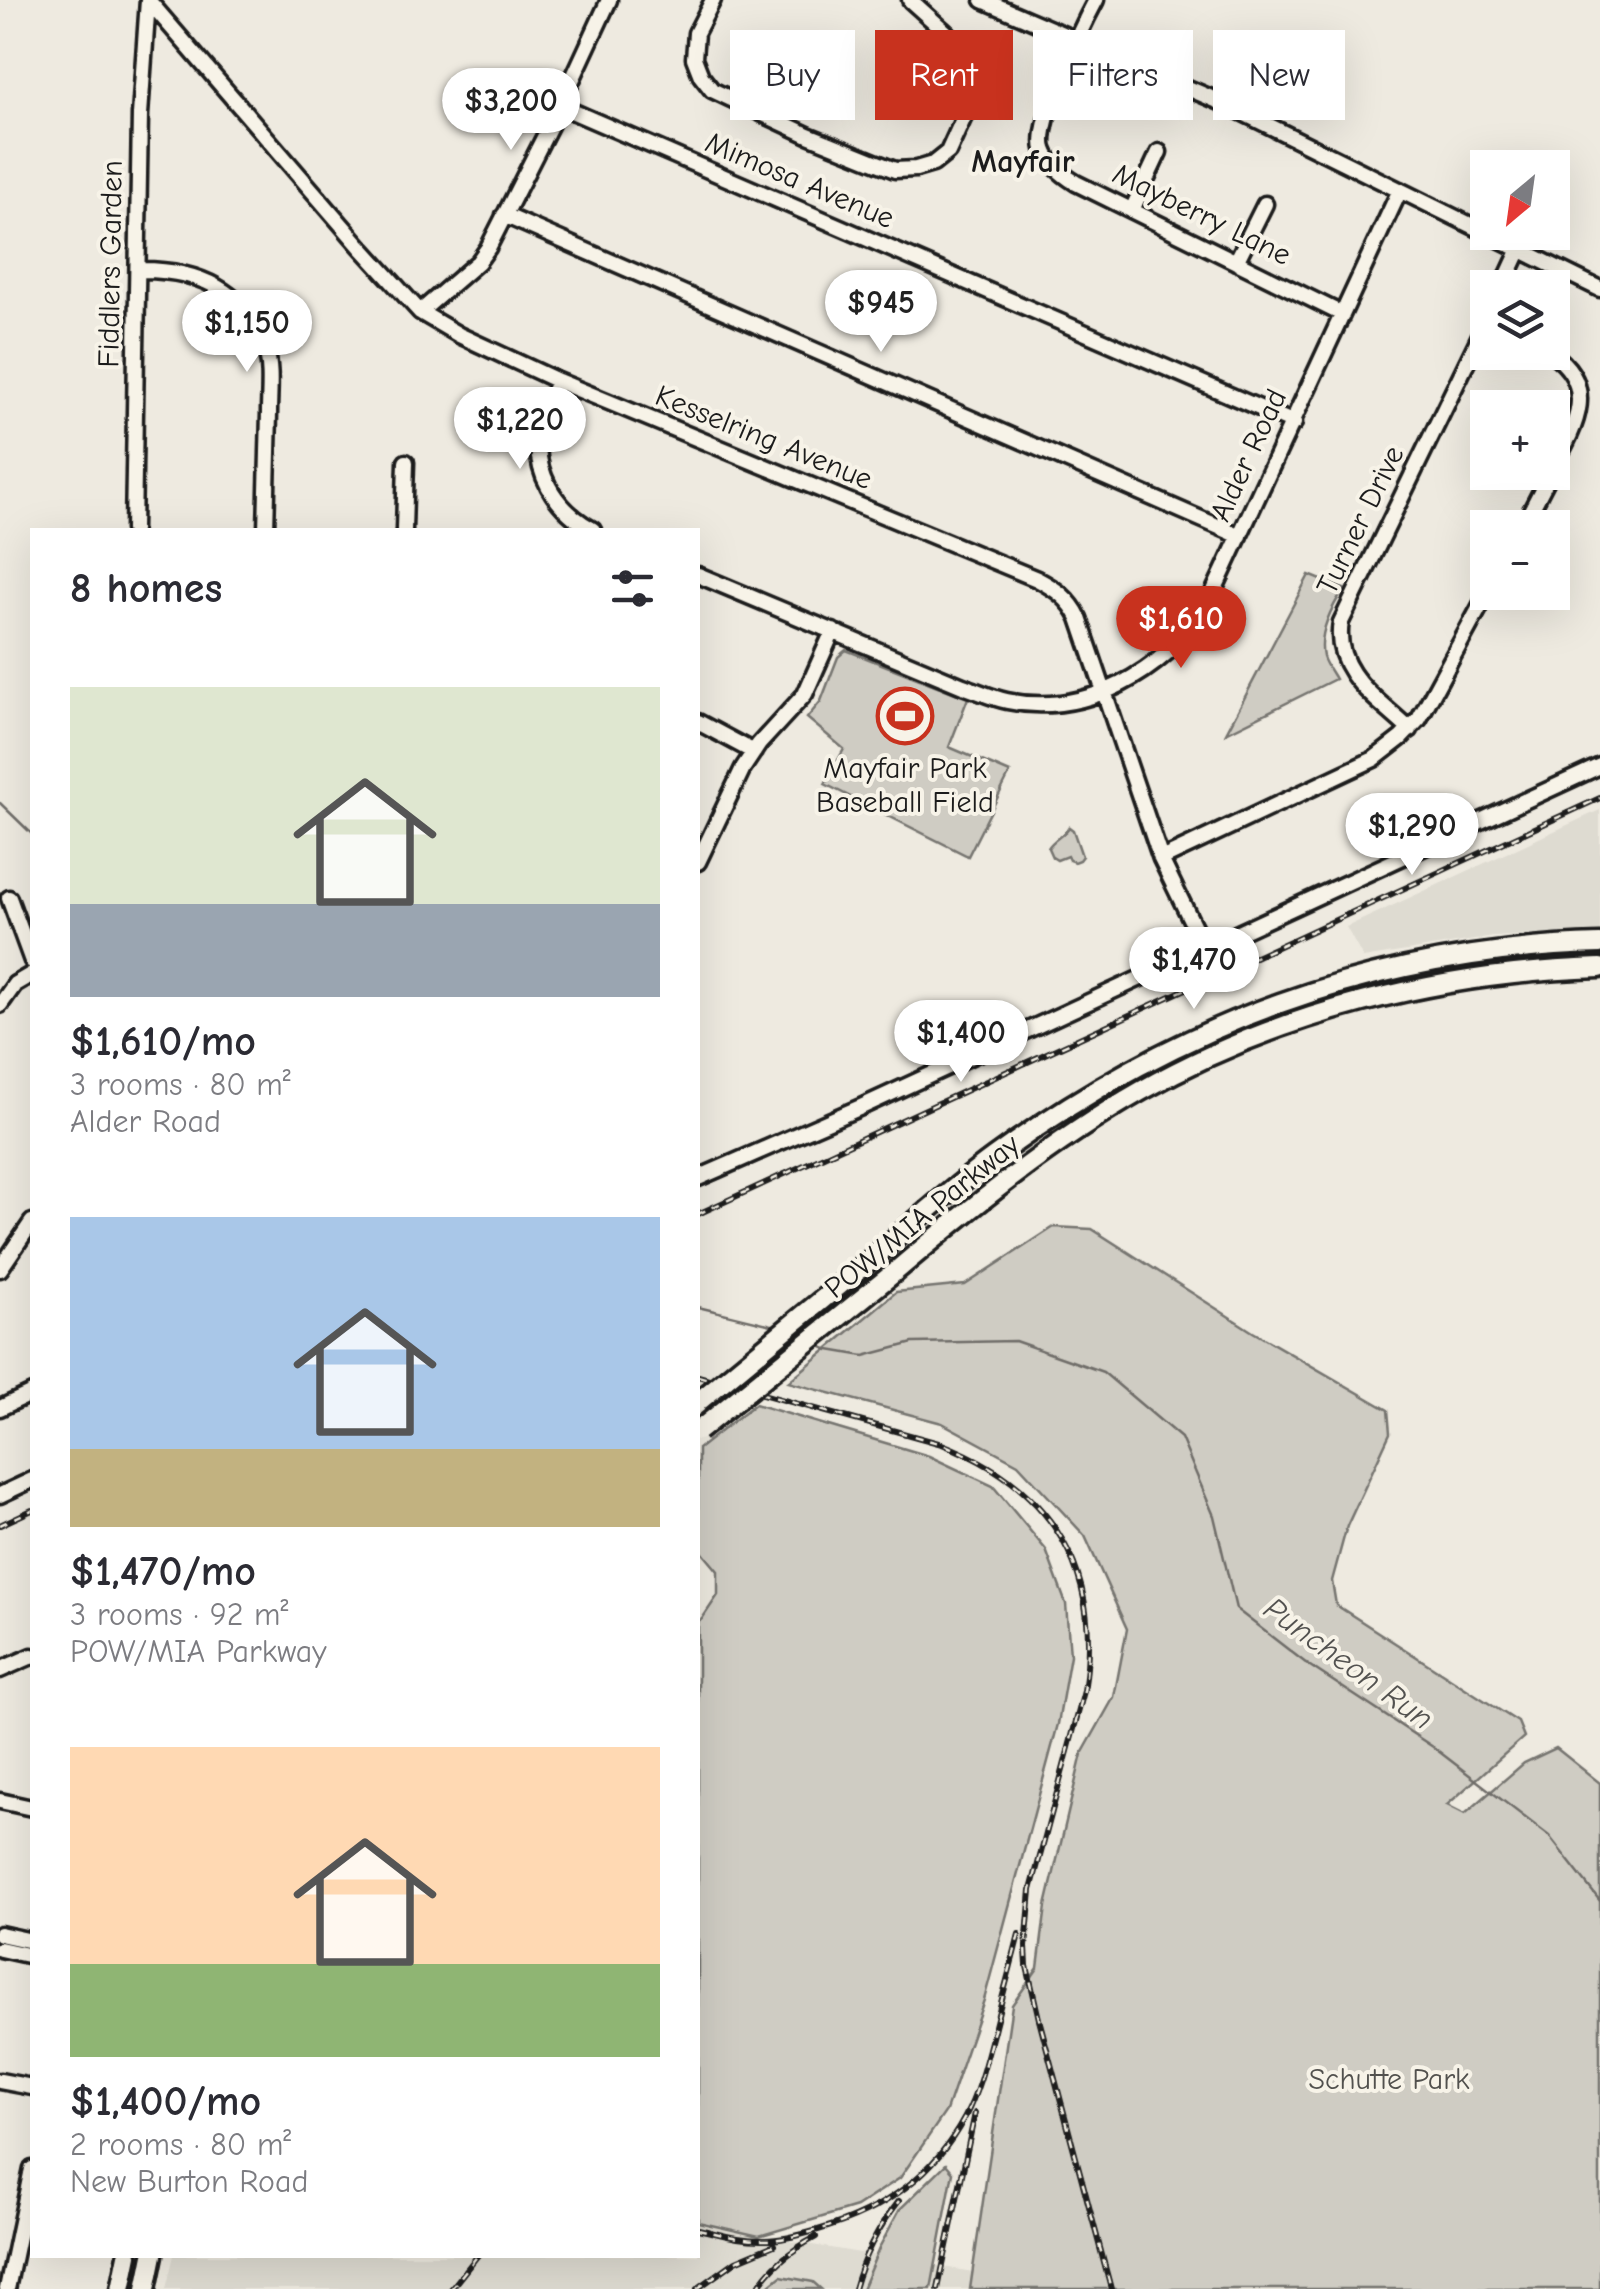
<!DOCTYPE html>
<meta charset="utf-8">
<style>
body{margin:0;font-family:"Comic Neue",sans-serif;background:#f2f2f3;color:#2b2b33;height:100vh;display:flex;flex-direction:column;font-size:38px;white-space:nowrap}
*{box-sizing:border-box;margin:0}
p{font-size:32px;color:#7c7c81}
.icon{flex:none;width:55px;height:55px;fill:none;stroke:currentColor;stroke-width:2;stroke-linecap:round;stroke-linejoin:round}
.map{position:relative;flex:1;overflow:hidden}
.side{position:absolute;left:30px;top:528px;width:670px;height:1730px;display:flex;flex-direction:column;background:#fff;border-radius:0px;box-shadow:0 10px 40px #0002}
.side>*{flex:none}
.hud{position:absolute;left:730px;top:30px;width:720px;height:90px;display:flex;gap:20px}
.needle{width:65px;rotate:209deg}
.fabs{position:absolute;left:1470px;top:150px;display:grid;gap:20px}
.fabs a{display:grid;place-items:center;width:100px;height:100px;border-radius:0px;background:#fff;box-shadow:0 10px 40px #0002;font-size:50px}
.price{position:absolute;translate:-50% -85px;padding:0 22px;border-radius:35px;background:#fff;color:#222;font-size:32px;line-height:65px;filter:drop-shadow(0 2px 5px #0008)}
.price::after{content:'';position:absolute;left:50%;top:60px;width:30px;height:22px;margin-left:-15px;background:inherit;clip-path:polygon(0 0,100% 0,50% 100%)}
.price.current{background:#c8321e;color:#fff}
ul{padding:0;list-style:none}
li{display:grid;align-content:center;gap:20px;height:530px;padding:0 40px}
li span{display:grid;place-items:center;height:310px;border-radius:0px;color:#555}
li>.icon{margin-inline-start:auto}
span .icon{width:180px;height:180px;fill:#fffc;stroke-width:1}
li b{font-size:42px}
h2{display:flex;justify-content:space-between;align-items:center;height:120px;padding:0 40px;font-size:42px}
.pill{padding:0 35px;border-radius:0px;background:#fff;box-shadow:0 10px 40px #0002;font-size:35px;line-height:90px}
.pill.current{background:#c8321e;color:#fff}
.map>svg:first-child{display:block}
</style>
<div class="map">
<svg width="1600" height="2289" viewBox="0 0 1600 2289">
<rect width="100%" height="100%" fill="#eeeae0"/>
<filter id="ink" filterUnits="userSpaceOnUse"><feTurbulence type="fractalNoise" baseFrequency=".01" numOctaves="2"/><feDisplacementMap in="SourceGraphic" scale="20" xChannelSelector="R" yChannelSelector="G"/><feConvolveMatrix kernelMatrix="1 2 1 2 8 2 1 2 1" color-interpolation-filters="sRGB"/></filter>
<g filter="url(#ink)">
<path fill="#dedbd1" d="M1600,810V932L1493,937L1363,958L1346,927Z
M698,2222L759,2236L973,2272L970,2289H166L174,2255H698Z"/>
<path fill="#cfccc3" stroke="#767470" stroke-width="2.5" d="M1309,575L1344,589C1331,608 1318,633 1323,657C1325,664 1331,672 1335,679L1226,733Z
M846,650L968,698L949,747L1010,773L968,856L825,784L844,749L807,718L821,701L838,657Z
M1069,827L1073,830L1082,856L1079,860L1074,862L1069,860L1067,856L1057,860L1052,857L1048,848C1053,839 1065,835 1069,827Z
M1054,1227L1092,1229L1253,1332L1388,1410L1390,1433L1347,1526L1332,1581L1336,1605L1518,1722L1524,1737L1447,1805L1465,1814L1524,1763L1556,1748L1600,1783V2289H970L1012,2005L1038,1968L1046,1906L1082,1754L1114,1697L1127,1629L1085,1536L1018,1464L942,1423L788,1382L896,1292L965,1285Z
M755,1404L929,1456L993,1486L1046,1550L1066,1604L1070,1655L1058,1724L984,2000L946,2111L900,2178L856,2207L759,2236L698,2222V1622L702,1619L718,1595V1571L698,1547V1449Z
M946,2164L953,2172L931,2289H862L880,2246L900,2209Z
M781,2276L813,2282L821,2289H765Z"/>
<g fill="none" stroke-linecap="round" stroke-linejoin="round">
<path stroke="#6f6d69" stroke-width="2.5" d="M0,803L32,834
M698,1307L776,1326
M815,1344L829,1350L864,1356L913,1343L1015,1341L1103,1372L1181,1438L1214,1516L1236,1609L1307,1664L1433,1747L1549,1836L1600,1901"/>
<g stroke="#1c1c1c" stroke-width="21">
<path id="minor" d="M148,0L360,246L420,312L459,335L558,381L1037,579C1056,589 1070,599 1079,618L1161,859L1205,949
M713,0L696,33L694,58L701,76L712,90L808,135L895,170L916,169L933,164L948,152L974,95L976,77L972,59L960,45L910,0
M983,0L1225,104L1600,289
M1096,0C1082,26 1036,123 1044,149C1049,164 1063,175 1076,183L1342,314
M560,106L1294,423
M1132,210L1159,152
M504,215L1240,536
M1236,262L1265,204
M138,270C197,269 247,290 266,350C272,369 269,393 269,413C268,452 267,491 266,530
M1502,288L1520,249
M420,312L478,262L488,248L560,106L609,0
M1550,352C1600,386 1575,427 1552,469
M558,381C552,396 545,410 541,426C530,470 555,509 593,530
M1522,528L1551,472
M133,530L140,115L148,0
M404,530L406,462
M698,575L963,686C978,691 992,698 1007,701C1087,717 1162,672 1206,608L1400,190
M698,722L754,752
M1410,730C1378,699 1332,672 1341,622L1488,319
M1161,859L1374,759L1401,738L1419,719L1488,592
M698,862L743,768L759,744L805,694L833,631
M9,898L32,961
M0,1005L15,984L32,974
M698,1178L861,1107L1600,766
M0,1269L32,1222
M0,1408L32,1393
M0,1495L32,1480
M0,1670L32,1656
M0,1801L32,1808
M0,1934L32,1941
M0,1949L32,1956
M0,2081L32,2087
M7,2289L32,2169"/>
</g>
<g stroke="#1c1c1c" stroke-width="25">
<path id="major" d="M864,1265C907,1229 948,1191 993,1158C1176,1024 1373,950 1600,944
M890,1276C969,1209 1050,1143 1141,1091C1280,1012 1441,973 1600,968
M121,2289L128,2255
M146,2289L153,2255"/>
</g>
<use href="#minor" stroke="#f7f3e8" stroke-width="14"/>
<use href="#major" stroke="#f7f3e8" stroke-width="18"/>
<g stroke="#1c1c1c" stroke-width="6">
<path id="rail" d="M698,1214L1600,798
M698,1376L942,1444C1054,1487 1103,1573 1084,1691L1031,1890L1026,1947L1027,1966L1039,2019L1111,2289
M0,1525L32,1510
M698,2229C720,2234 742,2241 765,2240C783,2240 801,2235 818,2230C881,2212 933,2177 965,2117C979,2090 986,2060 994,2030C1002,1998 1011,1966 1019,1934
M451,2289L478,2255
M697,2289L736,2261L774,2245
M757,2289C771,2266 793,2249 816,2237
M854,2289C863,2256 878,2228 899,2201
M938,2289L975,2113"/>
</g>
<use href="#rail" stroke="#f7f3e8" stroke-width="2.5" stroke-dasharray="8" stroke-linecap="butt"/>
<g stroke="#1c1c1c" stroke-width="25" stroke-linecap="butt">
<path id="major-bridge" d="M698,1402L864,1265
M698,1431L890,1276"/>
</g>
<use href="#major-bridge" stroke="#f7f3e8" stroke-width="18"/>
</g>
</g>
<defs>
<g id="stadium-ring" transform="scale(2.875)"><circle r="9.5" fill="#f7f3e8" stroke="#c8321e" stroke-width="1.5"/><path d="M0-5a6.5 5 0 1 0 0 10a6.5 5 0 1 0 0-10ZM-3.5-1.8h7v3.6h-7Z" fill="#c8321e"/></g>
</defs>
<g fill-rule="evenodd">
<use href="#stadium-ring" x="905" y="716"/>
</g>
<g text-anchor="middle" stroke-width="8" stroke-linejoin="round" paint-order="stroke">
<g font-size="30" fill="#1c1c1c" stroke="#f7f3e8">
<text transform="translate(800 180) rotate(23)" y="10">Mimosa Avenue</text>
<text transform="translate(1202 214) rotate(26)" y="10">Mayberry Lane</text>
<text transform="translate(110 264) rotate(-89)" y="10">Fiddlers Garden</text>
<text transform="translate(764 437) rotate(22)" y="10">Kesselring Avenue</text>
<text transform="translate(1248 455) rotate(-65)" y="10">Alder Road</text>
<text transform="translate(1360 520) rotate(-64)" y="10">Turner Drive</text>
<text transform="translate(922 1216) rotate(-39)" y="10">POW/MIA Parkway</text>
</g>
<g font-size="30" fill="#1c1c1c" stroke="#f7f3e8">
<text x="905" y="778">Mayfair Park<tspan x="905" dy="34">Baseball Field</tspan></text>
</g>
<g font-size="30" fill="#52514e" stroke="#f7f3e8">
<text x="1389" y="2089">Schutte Park</text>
</g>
<g font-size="32" font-weight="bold" fill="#1c1c1c" stroke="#f7f3e8">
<text x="1023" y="172">Mayfair</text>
</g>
<g font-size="32" font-style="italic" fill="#535250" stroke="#f7f3e8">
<text transform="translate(1349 1663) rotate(36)" y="11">Puncheon Run</text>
</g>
</g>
</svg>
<div class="fabs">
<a><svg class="needle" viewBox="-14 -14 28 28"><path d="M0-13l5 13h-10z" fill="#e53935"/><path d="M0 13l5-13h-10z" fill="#7c7c81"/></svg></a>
<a><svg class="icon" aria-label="layers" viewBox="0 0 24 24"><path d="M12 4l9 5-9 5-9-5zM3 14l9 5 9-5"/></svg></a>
<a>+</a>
<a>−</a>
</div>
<b class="price" style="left:511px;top:153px">$3,200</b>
<b class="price" style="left:881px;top:355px">$945</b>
<b class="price" style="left:247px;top:375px">$1,150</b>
<b class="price" style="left:520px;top:472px">$1,220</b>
<b class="price current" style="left:1181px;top:671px">$1,610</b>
<b class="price" style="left:1412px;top:878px">$1,290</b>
<b class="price" style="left:1194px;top:1012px">$1,470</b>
<b class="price" style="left:961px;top:1085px">$1,400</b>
<div class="hud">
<a class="pill">Buy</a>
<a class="pill current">Rent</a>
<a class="pill">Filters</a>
<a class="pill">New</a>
</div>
<section class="side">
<h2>8 homes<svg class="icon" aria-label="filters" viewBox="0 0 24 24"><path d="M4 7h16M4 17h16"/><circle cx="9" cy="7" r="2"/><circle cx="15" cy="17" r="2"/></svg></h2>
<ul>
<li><span style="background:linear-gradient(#dfe7d0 70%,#9aa5b1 0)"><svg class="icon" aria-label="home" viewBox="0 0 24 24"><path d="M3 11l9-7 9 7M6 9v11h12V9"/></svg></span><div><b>$1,610/mo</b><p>3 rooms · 80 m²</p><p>Alder Road</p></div></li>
<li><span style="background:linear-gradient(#a9c7e8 75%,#c2b280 0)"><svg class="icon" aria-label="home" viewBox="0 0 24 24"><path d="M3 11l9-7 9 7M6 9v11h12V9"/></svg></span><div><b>$1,470/mo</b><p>3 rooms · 92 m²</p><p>POW/MIA Parkway</p></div></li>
<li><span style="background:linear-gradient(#ffd9b3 70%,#8fb573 0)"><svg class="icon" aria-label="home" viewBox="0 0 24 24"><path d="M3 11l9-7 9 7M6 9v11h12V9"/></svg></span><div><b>$1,400/mo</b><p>2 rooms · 80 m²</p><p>New Burton Road</p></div></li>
</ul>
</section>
</div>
